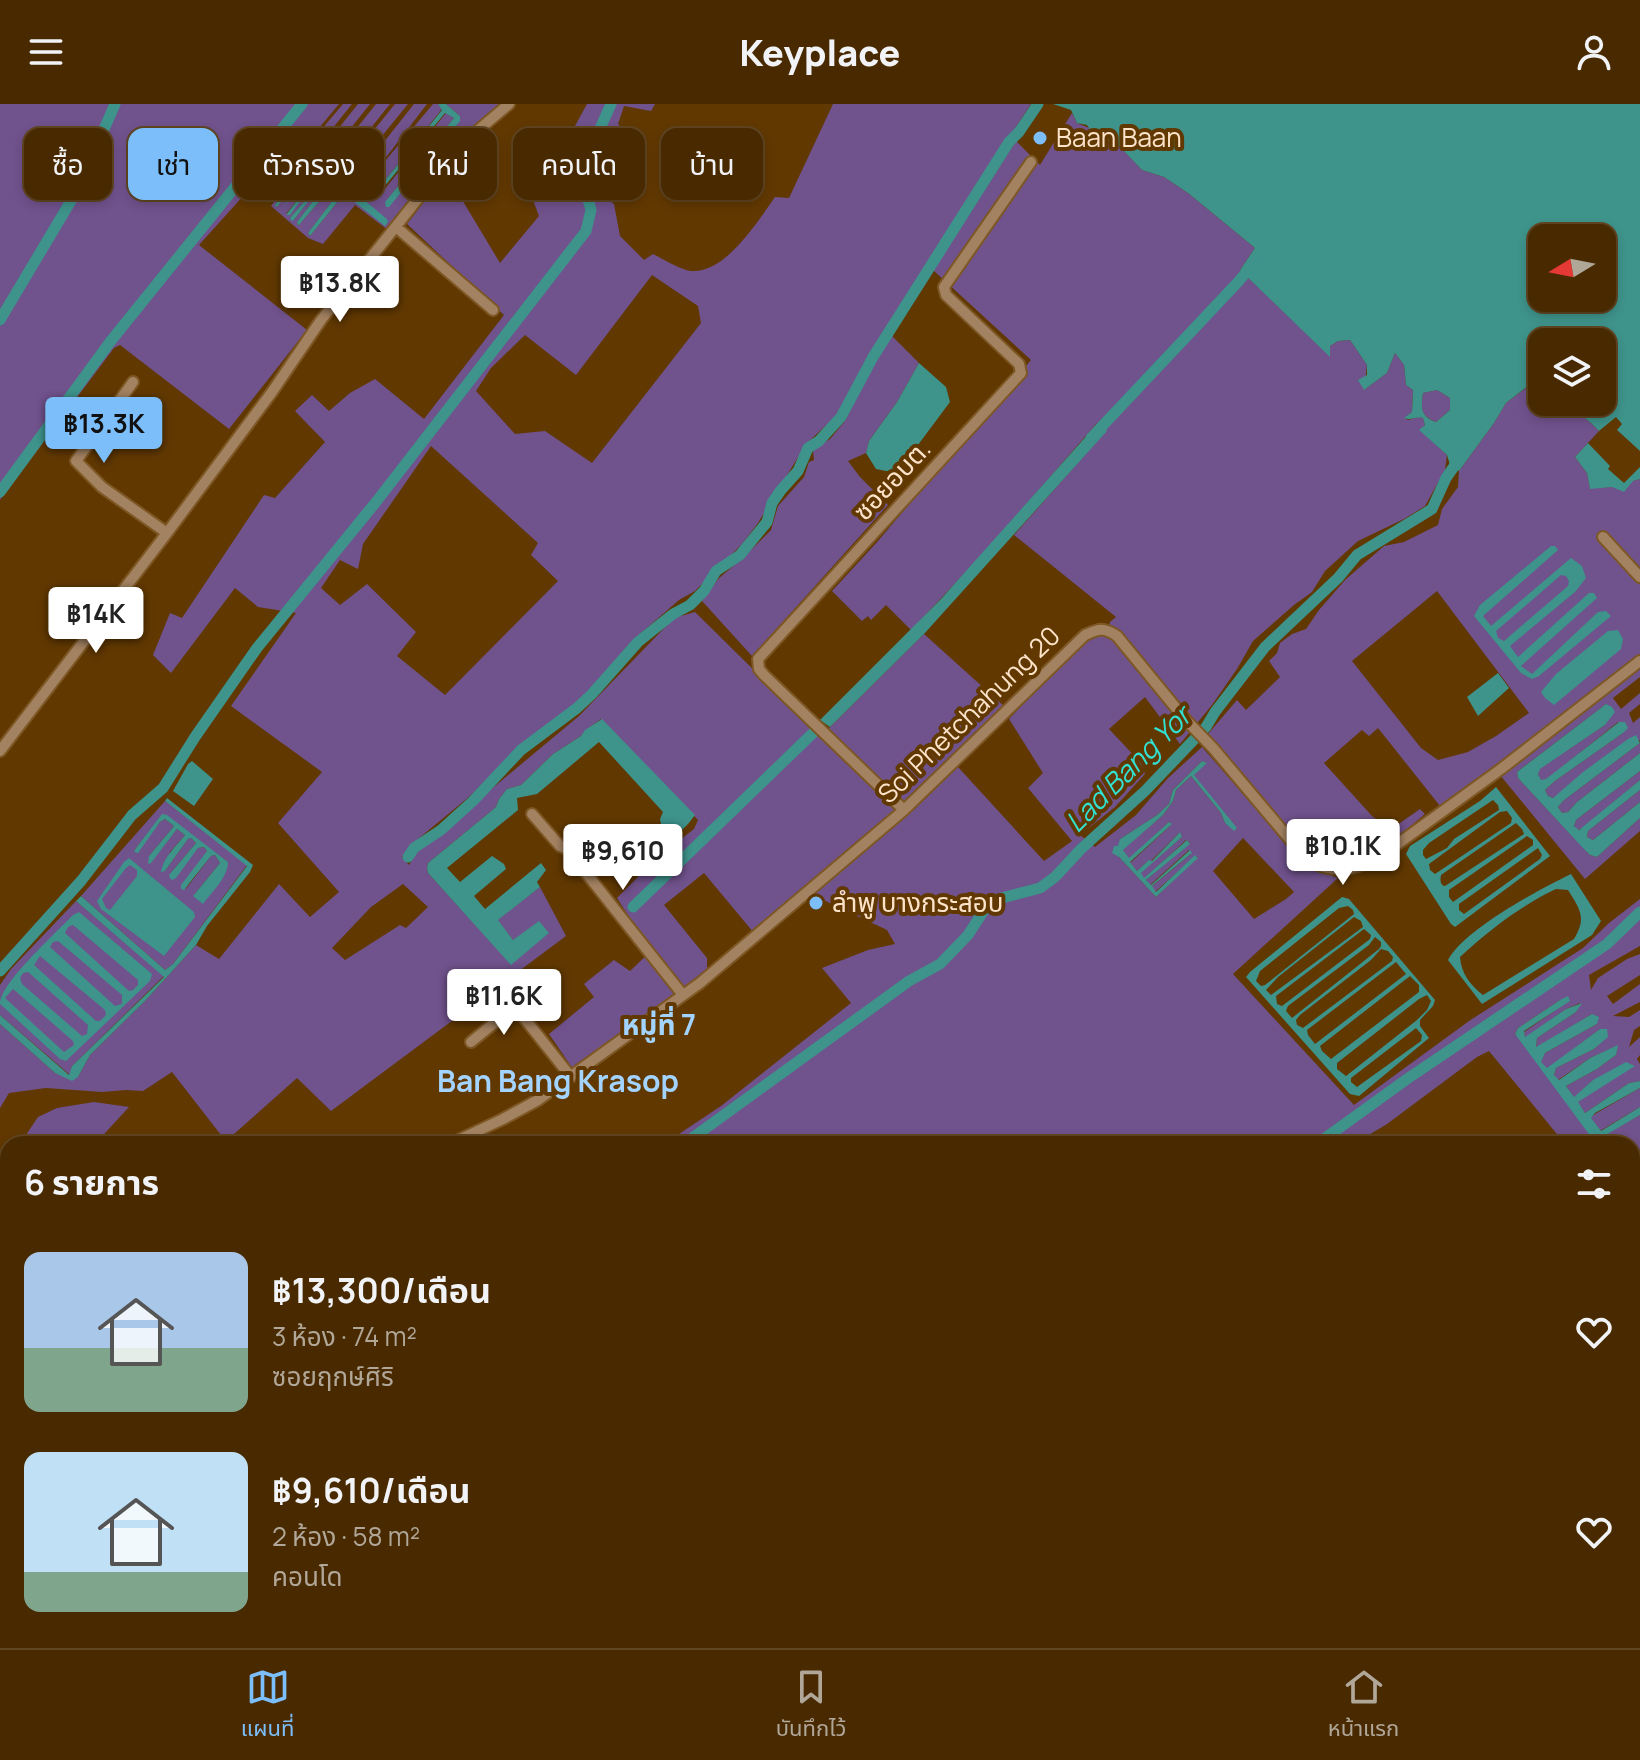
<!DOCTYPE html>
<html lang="th">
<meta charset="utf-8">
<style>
body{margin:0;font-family:Manrope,"Noto Sans Thai",sans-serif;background:#50320a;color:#f1f3f6;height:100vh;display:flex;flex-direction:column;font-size:30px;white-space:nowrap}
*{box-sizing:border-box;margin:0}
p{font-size:26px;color:#b1a799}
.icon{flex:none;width:44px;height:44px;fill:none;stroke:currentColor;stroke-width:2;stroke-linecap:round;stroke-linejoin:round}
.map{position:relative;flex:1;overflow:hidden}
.panel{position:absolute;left:0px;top:1032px;width:1640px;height:512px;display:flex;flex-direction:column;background:#492a00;border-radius:24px 24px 0 0;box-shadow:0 4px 12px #0003,0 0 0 2px #614622}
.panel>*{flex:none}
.guide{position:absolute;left:24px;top:24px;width:800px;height:72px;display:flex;gap:16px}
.needle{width:52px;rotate:260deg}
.controls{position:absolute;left:1528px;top:120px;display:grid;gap:16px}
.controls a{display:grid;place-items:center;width:88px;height:88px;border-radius:16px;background:#492a00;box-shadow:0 4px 12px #0003,0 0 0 2px #614622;font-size:40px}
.price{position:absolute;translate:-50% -68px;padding:0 18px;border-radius:8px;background:#fff;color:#222;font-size:26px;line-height:52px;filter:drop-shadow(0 2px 4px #0008)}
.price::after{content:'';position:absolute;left:50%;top:48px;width:24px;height:18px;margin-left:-12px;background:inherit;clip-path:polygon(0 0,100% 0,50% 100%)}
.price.selected{background:#7cbef9;color:#111}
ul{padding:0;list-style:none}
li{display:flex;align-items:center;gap:24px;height:200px;padding:0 24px}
li span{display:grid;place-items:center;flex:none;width:224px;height:160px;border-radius:16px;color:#555}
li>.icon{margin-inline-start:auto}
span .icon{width:96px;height:96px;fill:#fffc;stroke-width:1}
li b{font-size:34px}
h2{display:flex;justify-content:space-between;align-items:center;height:96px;padding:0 24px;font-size:34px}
.tag{padding:0 28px;border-radius:16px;background:#492a00;box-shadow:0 4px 12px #0003,0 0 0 2px #614622;font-size:28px;line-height:72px}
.tag.selected{background:#7cbef9;color:#111}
header{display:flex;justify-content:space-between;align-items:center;height:104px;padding:0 24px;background:#492a00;font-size:36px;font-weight:800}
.tabs{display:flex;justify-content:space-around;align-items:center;height:112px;border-top:2px solid #614622;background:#492a00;font-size:22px;color:#b1a799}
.tabs a{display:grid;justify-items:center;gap:4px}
.tabs .selected{color:#7cbef9}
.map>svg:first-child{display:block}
</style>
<header><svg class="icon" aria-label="menu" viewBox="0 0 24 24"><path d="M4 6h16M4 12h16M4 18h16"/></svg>Keyplace<svg class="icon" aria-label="person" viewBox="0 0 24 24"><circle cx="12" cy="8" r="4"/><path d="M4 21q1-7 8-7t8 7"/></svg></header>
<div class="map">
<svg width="1640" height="1544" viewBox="0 0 1640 1544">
<rect width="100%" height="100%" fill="#613800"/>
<path fill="#70528c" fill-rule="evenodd" d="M0,0H339L309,36L310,39L343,0H352L320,40L318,43L322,45L358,0H370L331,49V56L376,0H390L343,59L340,63L343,64L395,0H408L352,69L353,73L357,72L414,0H427L364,82L433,0H438L442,5L373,91L384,86L446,9L454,14L385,98L460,12L446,0H502L388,126L355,101L323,140L308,134L271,102L289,79L271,61L199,141L307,226L229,325L120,241L114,244L0,396ZM287,57L339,96L310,132L308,129L333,96L327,91L324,92L298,122L297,118L321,87L318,84L294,116L290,114L317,83L313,80L290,110H286L311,78L308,74L293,91L306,73L303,70L277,103L275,101L301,69Z
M587,0H655L651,7L624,2L618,20L624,26L599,89L614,100L620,132L644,156L653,150C663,155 684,168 694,167C727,167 758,117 775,93L789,94L833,0H1031L940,138L838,310L806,340L758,419L742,440L695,487L679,496L633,536L581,595L522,641L470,692L418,735L402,753L409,761L417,747L579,612L674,514L695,508L821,632L924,530L1005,603L958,663L1044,757L1072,737L1028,684L1043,669L1009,615L1087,532L1098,530L1106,532L1110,518L1116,513L1014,431L1106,327L1097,319L981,452L911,526L886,501L871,516L868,512L862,517L832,487L878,437L1031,256L933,166L1016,37L1040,61L1072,9L1077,19L1089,24L1095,34L1118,41L1142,66L1164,73L1188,89L1255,144L1240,166L1329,251L1330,242L1338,237L1350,236L1367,261L1364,286L1387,269L1395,249L1404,261L1406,281L1413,286L1412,308L1405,314L1408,316L1419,313L1423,314L1425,321L1420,326L1447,351L1445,366L1425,402L1404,415L1358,437L1325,467L1312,488L1294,501L1253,537L1237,565L1212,601L1180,640L1145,593L1109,625L1141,659L1145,670L1115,703L1080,731L1095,743L1136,711L1168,674L1202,643L1307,763L1338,774L1233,870L1354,1001L1469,917L1583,844L1609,819L1640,795V842L1589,871L1591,886L1598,874L1627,855L1640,850V871L1607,892L1613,900L1640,880V898L1613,912L1629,913L1640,906V922L1634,926L1629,943L1640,933V951L1637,955L1640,960V977L1629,979L1585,1009L1577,998L1585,992L1593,976L1574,994L1566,982L1597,965L1616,951L1617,942L1590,954L1558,976L1554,971L1556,964L1594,945L1607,933V925H1600L1547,965L1540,958L1545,949L1597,920L1592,910L1536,944L1537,934L1576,908L1580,899L1566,905L1525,934L1524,928L1569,897L1560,896L1518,924L1515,930L1599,1034L1640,1011V1060L1632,1066V1040H1565L1489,947L1477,953L1387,1020L1354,1040H664L721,1002L851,899L822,864L868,846L895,840L887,826L813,791L788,809L754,829L704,769L664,801L707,854V866L573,965L549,930L594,893L584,880L614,856L630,867L651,847L617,794L660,751L694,725L698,716L601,615L586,626L581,632L553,650L521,681L507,685L499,695L496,703L428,759L427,764L428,769L511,860L513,836L497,816L540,783L566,832L331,1007L297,974L234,1030L240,1040H228L172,968L143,987L126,986L102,988L46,984L9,989L0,1004V920L55,969L78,973L90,951L145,897L196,841L219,855L279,780L310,813L339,788L278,719L322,668L231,602L296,509L258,503L235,484L171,569L153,551L170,509L182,514L264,391L275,394L325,338L295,307L312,291L329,307L350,289L375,275L424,315L504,211L407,120L446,69L500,159L539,112L515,48L552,64ZM652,171L698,202L701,219L592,359L545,327L515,330L476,287L491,264L525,231L576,271ZM431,342L538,439L531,451L558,477L445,591L397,552L416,528L367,480L340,501L321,484L340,456L358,465L363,440ZM1202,657L1206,659L1193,671L1237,725L1225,719L1221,709L1191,672L1176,686L1173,697L1163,711L1122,746L1129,755L1169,718L1171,721L1130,759L1137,767L1148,757H1151L1179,729L1182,733L1140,769L1144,775L1186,736L1190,739L1146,776L1150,781L1189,746L1191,750L1151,783L1155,788L1195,752L1198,753L1156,793L1119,753L1120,735L1157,711L1169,700L1173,686ZM1243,734L1294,788L1286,795L1254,815L1213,767ZM403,780L428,803L406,824L400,821L345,856L332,844L371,803Z
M892,232L919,259L897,298L869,337L866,349L848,357L860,373L888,401L752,552L702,497L718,475L745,452L771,426L778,402L804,373L809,358L814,356L813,346L830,335L845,317L867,272Z
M1538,275L1542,277V298H1564L1591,319L1599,327L1575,353L1587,369L1590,384L1612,383L1640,375V573L1613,594L1621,605L1640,589V600L1629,609L1633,619L1640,613V637V636L1553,694L1548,692L1545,686L1555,677L1623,629L1618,618L1546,676L1541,677L1538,670L1539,665L1605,621L1606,600L1517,668L1518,674L1590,751L1597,753L1640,714V727L1585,775L1500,671L1541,635L1440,702L1378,624L1369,632L1362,626L1324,659L1372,712L1390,726L1420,705L1425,710L1381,747L1375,740L1351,761L1323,758L1302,740L1208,630L1237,596L1246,606L1280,573L1269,557L1277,549L1280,539L1292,530L1306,525L1319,506L1345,476L1384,442L1404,438L1438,421L1442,405L1458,383L1459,367L1494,319L1506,299ZM1437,487L1529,609L1496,632L1468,648L1438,656L1421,644L1352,557Z
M1437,286L1450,294V306L1436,318C1420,311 1421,305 1423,289Z
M1640,639V649L1577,698L1568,708L1562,709L1558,703L1563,697Z
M1640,667V676L1585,722L1578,726L1574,722L1576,716Z
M1640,686V698L1593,736L1587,733L1588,727Z
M165,697L247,761L173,860L165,866L81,792ZM162,711L228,758L193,792L220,759L215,751L211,752L185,786L207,747L204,743L198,744L169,771L196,739L191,734L188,735L165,767L170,748L185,731L177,725L151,758L149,752L174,722L165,715L160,718L135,748L136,744Z
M76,797L164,872L72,962L70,971L0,911V881L11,865Z
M1640,984V1003L1600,1027L1590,1014L1595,1010Z
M94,998L129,1003L95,1040H20L38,1013L57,1004Z
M0,1284L8,1294V1383L6,1385L0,1379Z
M1632,1352L1640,1371V1455L1632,1458Z
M3,1465L8,1469V1536H28L18,1544H0V1468Z
M149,1536H355L361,1544H155Z
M523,1536H686L673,1544H531Z
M978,1536H1073L1079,1544H968Z
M1254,1536H1577L1579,1544H1243Z"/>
<path fill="#3e938b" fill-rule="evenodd" d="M438,0H446L460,12V17L389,103H386L385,98L454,14L445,9L375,94L373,91L442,6Z
M1053,0H1640V347L1617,326L1622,320L1616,313L1599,327L1591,319L1564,298H1602V238H1542V277L1537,275L1506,299L1494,319L1459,367L1450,361L1447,351L1419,326L1425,321L1423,314C1416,312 1411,317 1404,314L1412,308L1413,286L1406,281L1404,261L1395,249L1387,269L1364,286L1358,276L1367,271V261L1350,236L1338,237L1330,242V253L1240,166L1255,144L1188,89L1164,73L1142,66L1118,41L1095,34L1087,21L1077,19L1071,6ZM1602,134V194H1542V134ZM1437,286L1450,294V306L1436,318C1420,312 1421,304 1423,289Z
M299,42L387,115L388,118L385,122L294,50L293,45Z
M287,53L339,96L310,132L308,129L333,96L327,91L324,92L298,122L297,118L321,87L318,85L293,117L291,116L290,114L317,83L313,80L290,111H286L311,78L308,75L281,106L306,74L303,70L277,103L275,102V101L301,69L287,57Z
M919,259L946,283L950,298L903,361L891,368L876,365L866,349L869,337L897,298Z
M1098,319L1107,327L924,530L830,623L820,616L941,495Z
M1588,339L1610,362L1608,365L1624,379L1640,363V375L1633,377L1624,388L1612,383L1590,385L1587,369L1575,353Z
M1551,442H1555L1558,446L1483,512L1491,522L1571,454L1582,462L1586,474L1575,488L1510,542L1518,553L1589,489H1594L1597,494L1521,562L1532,570L1598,508L1606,507L1611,512L1539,572L1532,575L1521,569L1474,512L1480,501ZM1561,471L1566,472L1569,477L1568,482L1504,537L1498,534L1496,527Z
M1618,526L1623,535L1621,545L1554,601L1545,594L1541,588L1556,570L1608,527Z
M1498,569L1509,584L1478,612L1467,593Z
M1606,600L1612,603L1615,608L1605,621L1540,665L1538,670L1541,676L1546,675L1619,618H1625L1628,624L1623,629L1555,677L1545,686L1548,692L1553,694L1583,668L1628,635L1636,631L1640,639L1563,697L1558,703L1562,709L1568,708L1577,698L1640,649V667L1576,716L1574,722L1579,726L1640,676V686L1588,727L1587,733L1593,736L1640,698V714L1597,753L1590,751L1582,743L1518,674L1517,668Z
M602,615L695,711C687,722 677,733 664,736L660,715L663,708L599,638L537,690L517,694L518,706L447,764L460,778L492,752L504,760L506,765L474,792L485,805L541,759L546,766L537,778L540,783L498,816L513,836L539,817L549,829L511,861L428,769L427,764L428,759L496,703L499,695L507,685L521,681L553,650L581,632L585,626Z
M192,657L213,675L194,702L173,687L188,660Z
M1202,657L1207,659L1194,671L1237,724L1234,727L1225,719L1221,709L1191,672L1176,686L1173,697L1163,711L1123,746L1129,754L1169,718L1172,720L1130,758L1137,767L1149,756L1152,757L1180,728L1182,733L1141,769L1144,774L1187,736L1190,740L1146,776L1151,781L1190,746L1192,749L1152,782L1156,788L1195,751L1198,754L1156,793L1119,753L1112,749L1114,742H1118L1120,735L1157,711L1169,700L1173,686Z
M1496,683L1550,752L1455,823L1451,820L1406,750L1410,742L1480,697ZM1493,696L1498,701L1499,706L1454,735L1447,744L1426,755L1423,751V746L1429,739ZM1507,707L1512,714L1511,719L1435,770L1430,766L1429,760L1500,708ZM1516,719L1522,725L1524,730L1445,782C1440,781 1440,776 1441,771ZM1527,732L1533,736V741L1453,798L1449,793V786ZM1538,744L1542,751L1540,755L1464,810L1459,806V800Z
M167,694L253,761L250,768L207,822L196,841L145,897L90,951L78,973L72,977L55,969L0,920V911L69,971L72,962L164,873L76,797L81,792L165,866L173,860L247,762L165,697Z
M162,710L167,711L228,758C228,773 212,788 203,800L193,792L220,759L215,751L211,752L184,786L181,785V781L207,747L204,743L198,744L176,774L172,776L170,774L169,771L196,739L191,734L188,735L165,767L161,768C163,754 176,742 185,731L177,725L151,759L148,760L149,752L174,722L165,715L160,718L138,749L134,748L136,744Z
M129,754L194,808L195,813L164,852L101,805L97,797L124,758ZM130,761L137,766V772L110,806L106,804L102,795L126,764Z
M1571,770L1601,817L1592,831L1482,900L1448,856C1465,825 1538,786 1571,770ZM1556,785L1568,786C1580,805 1587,814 1574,835L1483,891C1470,881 1461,869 1460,853C1489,826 1520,802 1556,785Z
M1342,793L1349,795L1435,896L1433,902L1420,916V922L1429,934L1359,992L1350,990L1246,873L1250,868ZM1348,802L1353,806L1354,810L1265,881L1261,882L1256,877L1260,867L1339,804ZM1354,813L1361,817L1363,823L1271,891L1266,886L1278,873ZM1364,825L1371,831L1370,835L1282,902L1277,900L1276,892ZM1375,833L1381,838V842L1379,845L1292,914L1286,907L1288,902L1369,841ZM1381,845L1388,847L1393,853L1392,857L1303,924L1297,921L1296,916L1300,911L1371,856ZM1396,858L1406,870L1315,940L1308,931L1307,926ZM1410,872L1419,881V888L1331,955L1322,947L1320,942ZM1427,891L1431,897L1427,906L1417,916L1346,972L1337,965V959L1419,895ZM1416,924L1422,931L1421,937L1357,983L1351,978V974Z
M79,808L152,870L150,877L66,957L60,955L0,900C0,879 56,829 73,811ZM73,821L138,876V881L133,886L129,887L65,829L68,823ZM58,837L122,891V900L115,902L50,843L53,838ZM40,852L105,906L106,911L100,917H96L34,861ZM28,868L88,921L87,930L82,932L22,880L20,874L23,869ZM13,885L73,937L74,941L64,948L5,894Z
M1568,892L1570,897L1524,927L1525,933L1566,905L1582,899L1576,908L1537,934L1536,943L1592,910L1599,913L1597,920L1545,949L1541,958L1547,964L1600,925H1607L1608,933L1594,945L1556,964L1554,971L1559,976L1590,954L1618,941L1616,951L1597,965L1566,982L1574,993L1593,976L1626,958L1635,962L1578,998L1585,1009L1629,979L1640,977V984L1595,1009L1591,1014L1601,1027L1640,1003V1011L1599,1035L1591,1033L1515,930L1518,924L1560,896Z"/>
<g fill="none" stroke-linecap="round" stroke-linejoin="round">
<path stroke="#3e938b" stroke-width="11" d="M0,216L78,85L115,0
M1091,334L1238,178L1254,159
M0,388L110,238L302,0
M408,753L414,744L441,726L473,697L521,646L577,604L592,590L638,538L673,510L690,501L704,487L716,467L740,451L767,418L772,399L781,386L798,367L808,344L819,337L841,313L873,253L1009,38L1019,28L1038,0
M633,803L813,629
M0,867L81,777L132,711L163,684L195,633L257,544L376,398L586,127L591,106L584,81L586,56L611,0
M684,1040L909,877L940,860L968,831L990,797L1040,784L1055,773L1081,745L1145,687L1206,623L1215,608L1265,543L1338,474L1357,451L1432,405L1446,374L1462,351
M1317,1040L1407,975L1607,840L1640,808
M1632,1291L1640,1288
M6,1544L17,1536
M639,1544L650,1536
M1237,1544L1248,1536"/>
<g stroke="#7d5724" stroke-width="14">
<path id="street" d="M396,123L493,206
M133,278L76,357L102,383L167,429
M1603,433L1640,473
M0,647L167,429L272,288L321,216L429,81L476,28L509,0
M904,706L764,571L759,565L758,555L1021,269L1019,260L946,191L944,183L1031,58
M532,710L560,742L567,745L683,891
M509,895L571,973
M471,938L515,902
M450,1040L503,1015L538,996L700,879L904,706L1085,531C1099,525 1103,523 1117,532L1185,615L1213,644L1308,757C1336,771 1355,766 1381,752L1501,665L1640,557
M1632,1328L1640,1347
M0,1398L8,1391
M961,1544L972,1536"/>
</g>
<use href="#street" stroke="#a38261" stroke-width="10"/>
</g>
<g fill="#7cbef9" stroke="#613800" stroke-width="3">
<circle cx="1040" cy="34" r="8"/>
<circle cx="816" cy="799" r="8"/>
</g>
<g text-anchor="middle" stroke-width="8" stroke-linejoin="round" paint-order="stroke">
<g font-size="26" fill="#fce3ca" stroke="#613800" text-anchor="start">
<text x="1056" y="43">Baan Baan</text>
<text x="832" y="808">ลำพู บางกระสอบ</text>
</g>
<g font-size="26" fill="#fce3ca" stroke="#613800">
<text transform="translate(892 376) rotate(-47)" y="9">ซอยอบต.</text>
<text transform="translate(969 611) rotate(-44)" y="9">Soi Phetchahung 20</text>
</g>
<g font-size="28" font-style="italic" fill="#32e0d2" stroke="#613800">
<text transform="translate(1128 665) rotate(-45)" y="10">Lad Bang Yor</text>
</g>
<g font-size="28" font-weight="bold" fill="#a3d3ff" stroke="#613800">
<text x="659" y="931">หมู่ที่ 7</text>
</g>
<g font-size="30" font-weight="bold" fill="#a3d3ff" stroke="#613800">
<text x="558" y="988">Ban Bang Krasop</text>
</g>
</g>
</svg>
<div class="controls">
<a><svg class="needle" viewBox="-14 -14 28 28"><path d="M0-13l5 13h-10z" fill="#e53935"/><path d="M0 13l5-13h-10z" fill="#b1a799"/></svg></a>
<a><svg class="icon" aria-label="layers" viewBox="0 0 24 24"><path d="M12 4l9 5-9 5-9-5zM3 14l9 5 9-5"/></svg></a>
</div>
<b class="price" style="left:340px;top:220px">฿13.8K</b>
<b class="price selected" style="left:104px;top:361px">฿13.3K</b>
<b class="price" style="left:96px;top:551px">฿14K</b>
<b class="price" style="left:1343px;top:783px">฿10.1K</b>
<b class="price" style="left:623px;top:788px">฿9,610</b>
<b class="price" style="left:504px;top:933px">฿11.6K</b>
<div class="guide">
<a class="tag">ซื้อ</a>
<a class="tag selected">เช่า</a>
<a class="tag">ตัวกรอง</a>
<a class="tag">ใหม่</a>
<a class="tag">คอนโด</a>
<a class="tag">บ้าน</a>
</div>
<section class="panel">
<h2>6 รายการ<svg class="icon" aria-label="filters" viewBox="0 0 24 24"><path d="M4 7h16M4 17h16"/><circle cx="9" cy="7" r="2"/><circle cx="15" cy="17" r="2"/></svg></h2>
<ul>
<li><span style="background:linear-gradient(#a9c7e8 60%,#7fa58c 0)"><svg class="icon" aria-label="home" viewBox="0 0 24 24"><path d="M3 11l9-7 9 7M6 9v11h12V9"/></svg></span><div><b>฿13,300/เดือน</b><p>3 ห้อง · 74 m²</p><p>ซอยฤกษ์ศิริ</p></div><svg class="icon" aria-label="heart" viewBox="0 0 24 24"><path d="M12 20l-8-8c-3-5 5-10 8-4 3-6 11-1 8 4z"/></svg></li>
<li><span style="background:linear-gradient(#bfe0f5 75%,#7fa58c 0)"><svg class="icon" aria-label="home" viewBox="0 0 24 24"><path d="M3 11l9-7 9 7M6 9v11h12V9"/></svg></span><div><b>฿9,610/เดือน</b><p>2 ห้อง · 58 m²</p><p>คอนโด</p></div><svg class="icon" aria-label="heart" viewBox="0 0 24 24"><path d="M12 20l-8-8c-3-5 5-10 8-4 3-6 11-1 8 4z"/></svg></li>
</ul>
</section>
</div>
<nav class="tabs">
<a class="selected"><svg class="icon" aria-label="map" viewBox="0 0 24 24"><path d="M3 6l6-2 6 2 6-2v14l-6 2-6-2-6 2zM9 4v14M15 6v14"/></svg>แผนที่</a>
<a><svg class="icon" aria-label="saved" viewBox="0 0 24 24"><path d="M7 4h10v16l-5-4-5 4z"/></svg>บันทึกไว้</a>
<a><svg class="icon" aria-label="home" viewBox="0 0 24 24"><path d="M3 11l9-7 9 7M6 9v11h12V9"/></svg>หน้าแรก</a>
</nav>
